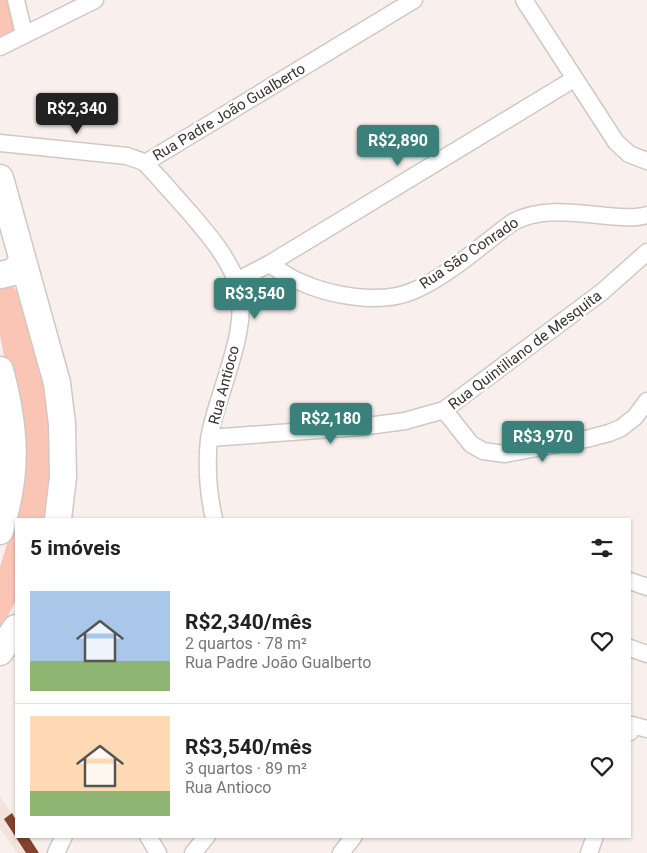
<!DOCTYPE html>
<html lang="pt">
<meta charset="utf-8">
<style>
body{margin:0;font-family:Roboto,sans-serif;background:#f6f6f6;color:#222;height:100vh;display:flex;flex-direction:column;font-size:19px;white-space:nowrap}
*{box-sizing:border-box;margin:0}
p{font-size:16px;color:#767676}
.icon{flex:none;width:28px;height:28px;fill:none;stroke:currentColor;stroke-width:2;stroke-linecap:round;stroke-linejoin:round}
.map{position:relative;flex:1;overflow:hidden}
.sheet{position:absolute;left:15px;top:518px;width:616px;height:320px;display:flex;flex-direction:column;background:#fff;border-radius:0px;box-shadow:0 1px 4px #0004}
.sheet>*{flex:none}
.price{position:absolute;translate:-50% -42px;padding:0 11px;border-radius:5px;background:#3a817b;color:#fff;font-size:16px;line-height:32px;filter:drop-shadow(0 1px 2px #0008)}
.price::after{content:'';position:absolute;left:50%;top:30px;width:15px;height:11px;margin-left:-8px;background:inherit;clip-path:polygon(0 0,100% 0,50% 100%)}
.price.selected{background:#222;color:#fff}
ul{padding:0;list-style:none}
li{display:flex;align-items:center;gap:15px;height:125px;padding:0 15px}
li+li{border-top:1px solid #e0e0e0}
li span{display:grid;place-items:center;flex:none;width:140px;height:100px;border-radius:0px;color:#555}
li>.icon{margin-inline-start:auto}
span .icon{width:60px;height:60px;fill:#fffc;stroke-width:1}
li b{font-size:21px}
h2{display:flex;justify-content:space-between;align-items:center;height:60px;padding:0 15px;font-size:21px}
.map>svg:first-child{display:block}
</style>
<div class="map">
<svg width="647" height="853" viewBox="0 0 647 853">
<rect width="100%" height="100%" fill="#f9f0ed"/>
<path fill="#f4e3dd" d="M0,796L16,820V836L39,853H17L0,828Z"/>
<path fill="#fac5b4" d="M0,0H10L14,33L0,40Z
M0,283L11,284L19,294L46,382L52,458L45,519H16V600L0,632V567L9,537L22,451L0,335Z"/>
<path fill="#83422d" d="M12,813L16,820V836H28L39,853H26L4,819Z"/>
<g fill="none" stroke-linecap="round" stroke-linejoin="round">
<g stroke="#d1c8c6" stroke-width="19">
<path id="minor" d="M16,0L24,34
M524,0L616,142L629,154L647,161
M0,47L95,0
M0,143L127,156C132,158 140,160 145,163C149,167 154,173 158,177C169,189 180,202 191,214C208,234 226,255 236,280C254,324 216,394 209,439C206,467 208,492 214,519
M145,163L414,0
M269,264C278,269 288,277 298,281C330,296 380,305 413,291C450,275 481,245 513,222C542,207 576,213 608,216C620,217 635,219 647,215
M236,281L269,264L574,79
M444,410L471,444L483,451L505,454L586,439L609,433L621,428L635,417L647,401
M210,438L360,427L405,421L444,410L602,292L647,252
M630,581L647,587
M630,648L647,654
M630,732L632,725L647,729
M148,836L158,853
M56,853L64,836
M193,853L207,836
M341,853L354,836
M589,853L595,836"/>
</g>
<g stroke="#d1c8c6" stroke-width="29">
<path id="primary" d="M0,178L57,383L62,424L63,477L58,519
M0,275L13,272L23,262
M0,370C16,430 18,472 0,531
M0,652L16,628"/>
</g>
<use href="#minor" stroke="#fff" stroke-width="16"/>
<use href="#primary" stroke="#fff" stroke-width="26"/>
</g>
<g text-anchor="middle" stroke-width="5" stroke-linejoin="round" paint-order="stroke">
<g font-size="15" fill="#383534" stroke="#fff">
<text transform="translate(229 112) rotate(-31)" y="5">Rua Padre João Gualberto</text>
<text transform="translate(469 253) rotate(-34)" y="5">Rua São Conrado</text>
<text transform="translate(525 350) rotate(-37)" y="5">Rua Quintiliano de Mesquita</text>
<text transform="translate(224 385) rotate(-75)" y="5">Rua Antioco</text>
</g>
</g>
</svg>
<b class="price selected" style="left:77px;top:135px">R$2,340</b>
<b class="price" style="left:398px;top:167px">R$2,890</b>
<b class="price" style="left:255px;top:320px">R$3,540</b>
<b class="price" style="left:331px;top:445px">R$2,180</b>
<b class="price" style="left:543px;top:463px">R$3,970</b>
<section class="sheet">
<h2>5 imóveis<svg class="icon" aria-label="filters" viewBox="0 0 24 24"><path d="M4 7h16M4 17h16"/><circle cx="9" cy="7" r="2"/><circle cx="15" cy="17" r="2"/></svg></h2>
<ul>
<li><span style="background:linear-gradient(#a9c7e8 70%,#8fb573 0)"><svg class="icon" aria-label="home" viewBox="0 0 24 24"><path d="M3 11l9-7 9 7M6 9v11h12V9"/></svg></span><div><b>R$2,340/mês</b><p>2 quartos · 78 m²</p><p>Rua Padre João Gualberto</p></div><svg class="icon" aria-label="heart" viewBox="0 0 24 24"><path d="M12 20l-8-8c-3-5 5-10 8-4 3-6 11-1 8 4z"/></svg></li>
<li><span style="background:linear-gradient(#ffd9b3 75%,#8fb573 0)"><svg class="icon" aria-label="home" viewBox="0 0 24 24"><path d="M3 11l9-7 9 7M6 9v11h12V9"/></svg></span><div><b>R$3,540/mês</b><p>3 quartos · 89 m²</p><p>Rua Antioco</p></div><svg class="icon" aria-label="heart" viewBox="0 0 24 24"><path d="M12 20l-8-8c-3-5 5-10 8-4 3-6 11-1 8 4z"/></svg></li>
</ul>
</section>
</div>
